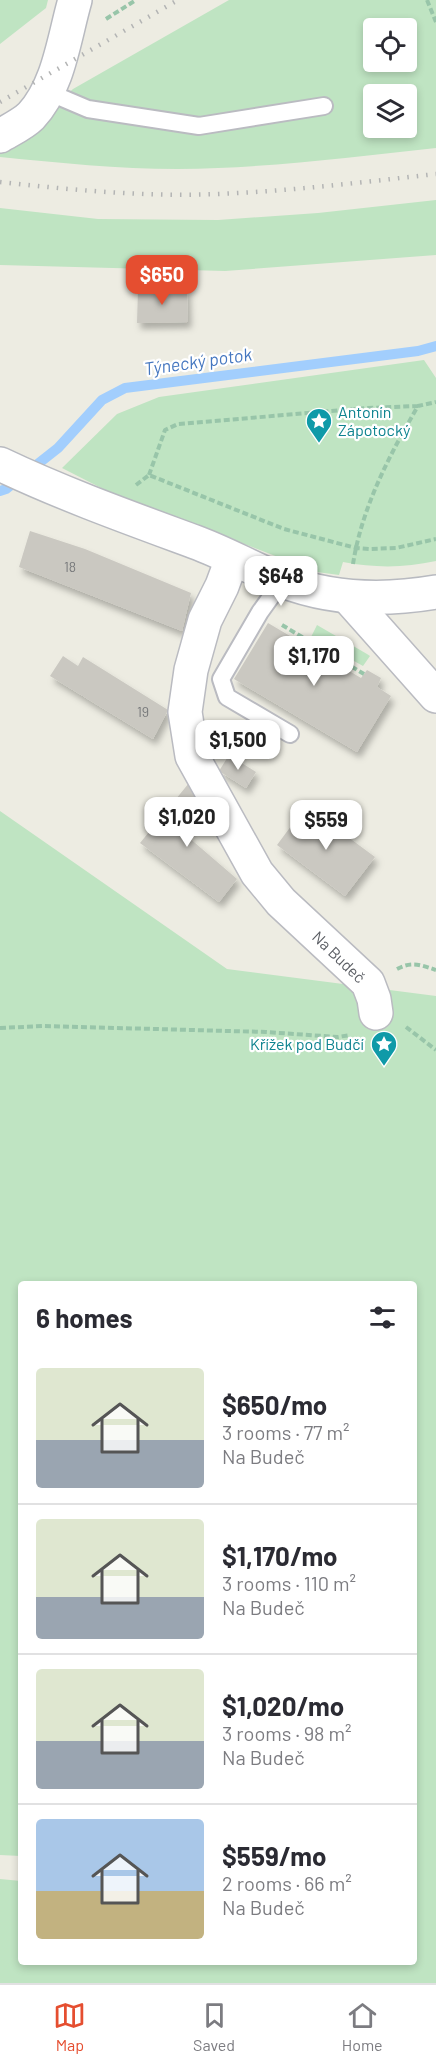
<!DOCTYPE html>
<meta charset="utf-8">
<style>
body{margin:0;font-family:Barlow,sans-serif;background:#f7f7f7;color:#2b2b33;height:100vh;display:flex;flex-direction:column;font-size:22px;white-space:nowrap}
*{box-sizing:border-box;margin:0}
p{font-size:20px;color:#7c7c81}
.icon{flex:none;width:33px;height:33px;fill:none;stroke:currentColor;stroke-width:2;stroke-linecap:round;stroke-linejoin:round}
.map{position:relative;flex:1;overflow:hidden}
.drawer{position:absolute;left:18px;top:1281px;width:399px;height:684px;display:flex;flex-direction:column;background:#fff;border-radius:6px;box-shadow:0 3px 9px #0003}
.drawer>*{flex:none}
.fabs{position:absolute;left:363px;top:18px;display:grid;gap:12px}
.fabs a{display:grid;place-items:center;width:54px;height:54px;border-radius:6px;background:#fff;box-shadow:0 3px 9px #0003;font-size:30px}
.price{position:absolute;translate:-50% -51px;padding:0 14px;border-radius:12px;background:#fff;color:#222;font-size:20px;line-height:39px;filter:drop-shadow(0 2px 3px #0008)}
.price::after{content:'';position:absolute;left:50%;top:36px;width:18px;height:14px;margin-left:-9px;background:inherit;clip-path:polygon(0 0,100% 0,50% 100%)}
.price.active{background:#e54e30;color:#fff}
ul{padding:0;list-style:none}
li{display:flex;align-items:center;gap:18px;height:150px;padding:0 18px}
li+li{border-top:2px solid #e1e1e2}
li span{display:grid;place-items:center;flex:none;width:168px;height:120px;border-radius:6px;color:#555}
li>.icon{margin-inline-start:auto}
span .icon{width:72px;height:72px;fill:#fffc;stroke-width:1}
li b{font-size:26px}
h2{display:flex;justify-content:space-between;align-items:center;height:72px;padding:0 18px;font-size:26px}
.tab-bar{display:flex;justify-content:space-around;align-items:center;height:84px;border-top:2px solid #e1e1e2;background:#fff;font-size:16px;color:#7c7c81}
.tab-bar a{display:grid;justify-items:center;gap:3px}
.tab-bar .active{color:#e54e30}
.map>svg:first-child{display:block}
</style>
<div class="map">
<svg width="436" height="1983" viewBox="0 0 436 1983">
<defs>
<filter id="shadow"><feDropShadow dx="3.5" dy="6" stdDeviation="3" flood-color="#0004"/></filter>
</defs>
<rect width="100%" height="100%" fill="#edece2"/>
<path fill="#bfe4c2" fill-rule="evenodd" d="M0,0H48L46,8L0,44Z
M229,0H436V148C364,156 291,165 218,168C145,172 72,164 0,157V151L73,89ZM374,28H406V62H374ZM374,94H406V128H374Z
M436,200V255L225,271L0,265V208L98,219L218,220L318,213Z
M424,360L436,378V561C404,568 375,568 343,562L339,575L317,572L107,491L62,468L117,414L159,397Z
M317,625L367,654L370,656L363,666L311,637Z
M0,811L227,969L436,996V1983H0V1879L21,1881V1962H414V1284H21V1856L0,1855Z"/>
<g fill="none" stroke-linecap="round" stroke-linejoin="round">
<path stroke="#a2cefd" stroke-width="10" d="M0,491L6,489L58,448L102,400L125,388L418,351L436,346"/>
</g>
<path fill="#cac8c1" filter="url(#shadow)" d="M138,289L187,290L188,322L137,323Z
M30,531L85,549L191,593L182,631L19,567Z
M268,623L361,678L367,670L381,678L377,687L391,696L357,752L234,679Z
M63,656L78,666L83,657L168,710L153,739L50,676Z
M229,755L256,772L246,788L219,771Z
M189,783L202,805L180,830L237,879L219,902L140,843Z
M306,806L375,857L345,896L277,845Z"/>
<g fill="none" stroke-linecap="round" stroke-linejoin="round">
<g stroke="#babbc1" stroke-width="20">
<path id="service" d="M48,92L88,109L199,126L324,106
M283,580L260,612L221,679L227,697L290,734"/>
</g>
<g stroke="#babbc1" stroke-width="36">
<path id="minor" d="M232,559L222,586L205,620L191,670L185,712L192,756L257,873L281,902L368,983L374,999L376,1013
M348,597L436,696"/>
</g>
<g stroke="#b8bac0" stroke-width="36">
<path id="secondary" d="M0,136C10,130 23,124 31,116C59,86 64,38 75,0
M0,464C63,494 130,518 195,542C225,553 253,569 283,581C333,600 384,601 436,592"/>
</g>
<path stroke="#98c5a9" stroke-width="4" stroke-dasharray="6 3" stroke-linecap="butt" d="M427,0L436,22
M106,19L136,0
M149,475L165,430L178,424L368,408L418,406
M136,485L149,475L284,529L356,548L370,549L396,548L436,539
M353,564C362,507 389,456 418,406L436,402
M282,625L364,674
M397,969C412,961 421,965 436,970
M406,1027L436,1050
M0,1028L44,1026L266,1032L338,1037L350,1035
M385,1058L389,1044"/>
<use href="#service" stroke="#fff" stroke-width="16"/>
<use href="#minor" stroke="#fff" stroke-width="33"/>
<use href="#secondary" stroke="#fff" stroke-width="33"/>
<path stroke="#b3b4b4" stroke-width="4.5" stroke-dasharray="1.5 8" stroke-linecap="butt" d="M0,102L178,0
M0,182C73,190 145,197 218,194C291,191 364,182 436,174"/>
</g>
<defs>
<g id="sight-pin" transform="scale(1.35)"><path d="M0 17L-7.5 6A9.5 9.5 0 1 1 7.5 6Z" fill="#0f9aa8" stroke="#fff"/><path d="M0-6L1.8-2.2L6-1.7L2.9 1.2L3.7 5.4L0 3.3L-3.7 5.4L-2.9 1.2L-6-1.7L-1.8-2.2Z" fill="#fff"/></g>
</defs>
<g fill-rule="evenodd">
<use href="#sight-pin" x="319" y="421"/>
<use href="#sight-pin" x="384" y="1044"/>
</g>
<g text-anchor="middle" stroke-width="4.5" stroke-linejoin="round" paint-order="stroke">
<g font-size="14" fill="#76787a">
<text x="70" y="572">18</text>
<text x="143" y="717">19</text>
</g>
<g font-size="16" fill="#0d838f" stroke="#fff" text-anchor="start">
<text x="338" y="418">Antonín<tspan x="338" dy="18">Zápotocký</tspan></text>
<text x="364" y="1050" text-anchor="end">Křížek pod Budčí</text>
</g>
<g font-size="16" fill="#5a5d63" stroke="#fff">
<text transform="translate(339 957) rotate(44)" y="6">Na Budeč</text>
</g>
<g font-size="18" font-style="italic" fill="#4577c0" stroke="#fff">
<text transform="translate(198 362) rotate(-8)" y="6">Týnecký potok</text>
</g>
</g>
</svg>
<div class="fabs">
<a><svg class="icon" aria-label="locate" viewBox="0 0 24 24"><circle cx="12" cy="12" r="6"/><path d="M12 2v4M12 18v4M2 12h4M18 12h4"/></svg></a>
<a><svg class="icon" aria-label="layers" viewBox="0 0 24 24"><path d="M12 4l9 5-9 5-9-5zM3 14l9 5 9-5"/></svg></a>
</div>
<b class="price active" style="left:162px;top:306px">$650</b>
<b class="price" style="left:281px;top:607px">$648</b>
<b class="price" style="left:314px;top:687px">$1,170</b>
<b class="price" style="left:238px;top:771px">$1,500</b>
<b class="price" style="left:187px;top:848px">$1,020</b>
<b class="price" style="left:326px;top:851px">$559</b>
<section class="drawer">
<h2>6 homes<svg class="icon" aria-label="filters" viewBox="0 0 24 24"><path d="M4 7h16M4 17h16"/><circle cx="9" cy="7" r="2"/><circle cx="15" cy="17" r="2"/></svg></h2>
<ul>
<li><span style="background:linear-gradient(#dfe7d0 60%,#9aa5b1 0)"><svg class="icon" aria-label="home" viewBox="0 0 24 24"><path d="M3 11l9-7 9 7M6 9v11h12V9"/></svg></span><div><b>$650/mo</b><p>3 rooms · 77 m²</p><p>Na Budeč</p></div></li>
<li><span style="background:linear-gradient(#dfe7d0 65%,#9aa5b1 0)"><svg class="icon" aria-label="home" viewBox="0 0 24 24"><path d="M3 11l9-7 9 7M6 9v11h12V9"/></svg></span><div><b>$1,170/mo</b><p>3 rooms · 110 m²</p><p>Na Budeč</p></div></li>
<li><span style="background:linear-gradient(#dfe7d0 60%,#9aa5b1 0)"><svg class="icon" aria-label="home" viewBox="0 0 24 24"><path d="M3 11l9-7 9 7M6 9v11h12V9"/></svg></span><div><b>$1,020/mo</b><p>3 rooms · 98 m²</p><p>Na Budeč</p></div></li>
<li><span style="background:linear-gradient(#a9c7e8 60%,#c2b280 0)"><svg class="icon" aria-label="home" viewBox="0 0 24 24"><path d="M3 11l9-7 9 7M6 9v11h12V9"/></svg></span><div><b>$559/mo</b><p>2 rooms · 66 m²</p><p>Na Budeč</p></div></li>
</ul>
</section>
</div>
<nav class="tab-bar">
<a class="active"><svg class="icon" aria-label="map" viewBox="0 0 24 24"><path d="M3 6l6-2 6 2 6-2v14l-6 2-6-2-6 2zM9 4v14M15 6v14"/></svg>Map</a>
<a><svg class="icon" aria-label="saved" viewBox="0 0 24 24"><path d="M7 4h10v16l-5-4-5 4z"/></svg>Saved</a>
<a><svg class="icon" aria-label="home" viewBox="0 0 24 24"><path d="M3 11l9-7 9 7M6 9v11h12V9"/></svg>Home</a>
</nav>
